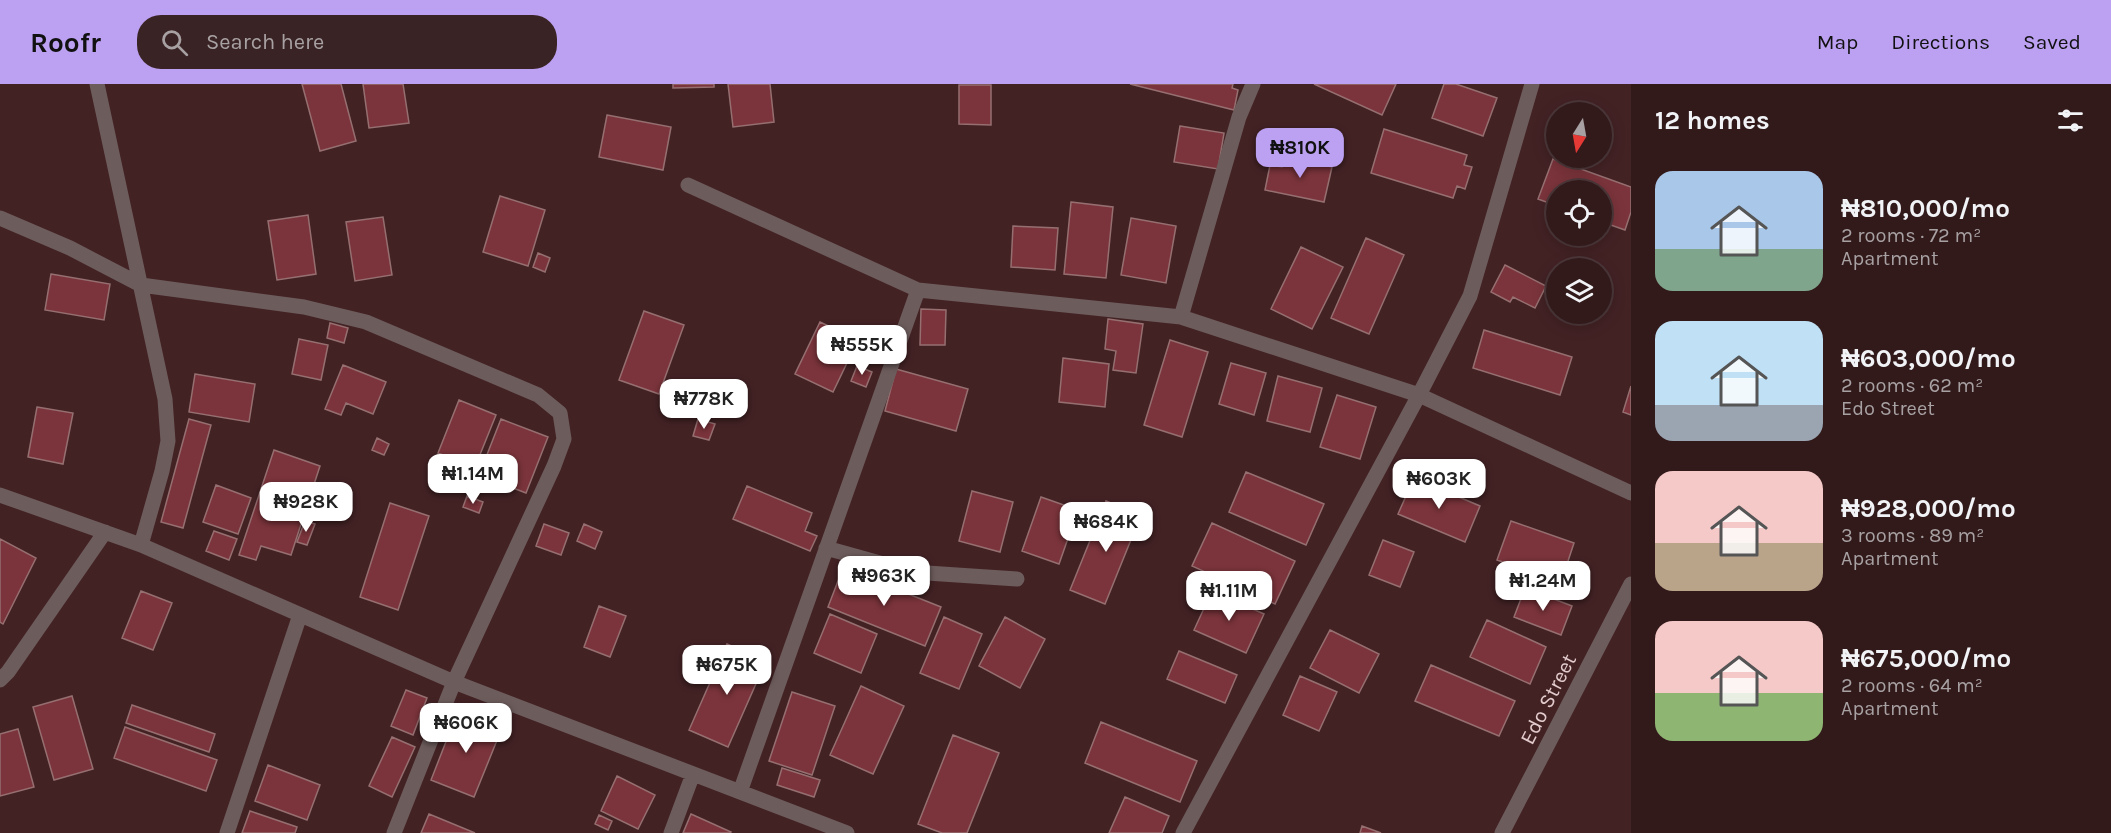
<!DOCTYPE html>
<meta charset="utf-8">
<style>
body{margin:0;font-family:Karla,sans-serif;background:#3a2324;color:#f1f3f6;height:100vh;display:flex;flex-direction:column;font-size:22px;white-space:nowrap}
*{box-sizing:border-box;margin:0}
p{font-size:20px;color:#a8a1a3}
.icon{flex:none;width:33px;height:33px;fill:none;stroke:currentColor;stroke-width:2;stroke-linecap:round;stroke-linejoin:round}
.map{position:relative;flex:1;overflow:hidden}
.details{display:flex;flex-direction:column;background:#321a1b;width:480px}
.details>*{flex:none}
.needle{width:39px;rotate:191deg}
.controls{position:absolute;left:1546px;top:18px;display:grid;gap:12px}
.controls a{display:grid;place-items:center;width:66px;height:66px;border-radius:50%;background:#321a1b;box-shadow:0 3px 15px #0003,0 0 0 2px #4d383a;font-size:30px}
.price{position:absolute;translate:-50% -51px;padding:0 14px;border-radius:12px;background:#fff;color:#222;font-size:20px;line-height:39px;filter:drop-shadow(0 2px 3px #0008)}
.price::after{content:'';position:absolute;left:50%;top:36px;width:18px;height:14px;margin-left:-9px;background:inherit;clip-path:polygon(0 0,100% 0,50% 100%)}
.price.active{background:#bca0f2;color:#111}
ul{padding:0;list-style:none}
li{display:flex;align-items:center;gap:18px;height:150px;padding:0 24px}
li span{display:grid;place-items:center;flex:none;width:168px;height:120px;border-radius:18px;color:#555}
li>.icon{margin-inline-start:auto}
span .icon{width:72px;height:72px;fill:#fffc;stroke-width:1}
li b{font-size:26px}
h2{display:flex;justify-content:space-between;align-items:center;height:72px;padding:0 24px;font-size:26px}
header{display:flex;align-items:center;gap:36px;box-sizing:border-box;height:84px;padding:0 30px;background:#bca0f2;color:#111}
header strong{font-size:28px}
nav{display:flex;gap:33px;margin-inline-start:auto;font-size:21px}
.search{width:420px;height:54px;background:#3a2324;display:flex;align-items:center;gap:15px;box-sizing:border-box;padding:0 21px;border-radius:24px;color:#a8a1a3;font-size:22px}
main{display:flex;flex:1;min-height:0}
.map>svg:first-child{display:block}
</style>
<header>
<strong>Roofr</strong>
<div class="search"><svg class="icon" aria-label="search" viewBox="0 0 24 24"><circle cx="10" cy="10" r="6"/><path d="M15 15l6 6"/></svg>Search here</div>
<nav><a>Map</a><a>Directions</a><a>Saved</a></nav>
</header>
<main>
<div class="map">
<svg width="1631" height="749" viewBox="0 0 1631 749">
<rect width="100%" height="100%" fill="#432224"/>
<path fill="#7b343b" stroke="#966f71" stroke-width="1.5" d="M302,0H341L356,57L320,67Z
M363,0H403L409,39L369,44Z
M673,0H714V3L673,4Z
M728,0H770L774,38L733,43Z
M1130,0H1233L1232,4L1238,6L1234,26Z
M1314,0H1396L1382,31Z
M1444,0H1456L1497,14L1483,52L1432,34Z
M959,1H991V41L959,40Z
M607,31L671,43L663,86L599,73Z
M1180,42L1224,49L1218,85L1174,78Z
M1384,45L1467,71L1464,81L1472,83L1465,105L1457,102L1453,114L1371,89Z
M1284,72L1332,83L1324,118L1265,106L1270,81L1282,83Z
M1553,75L1631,103V128L1625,146L1602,138V106H1557V122L1538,115Z
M500,112L545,126L528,182L483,168Z
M1071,118L1113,123L1106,194L1064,190Z
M308,131L316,190L277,196L268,137Z
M383,133L392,191L355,197L346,138Z
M1131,134L1176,142L1166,199L1121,191Z
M1013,142L1058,144L1055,186L1011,183Z
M1366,154L1404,171L1369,250L1331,234Z
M1301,163L1343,183L1312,245L1271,225Z
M538,169L550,174L545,188L533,183Z
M1505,181L1546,202L1535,224L1513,213L1510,218L1491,208Z
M51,190L110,200L104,236L45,226Z
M921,225L946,226L945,261H920Z
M644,227L684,241L659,310L619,296Z
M1108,235L1143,240L1136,289L1113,286L1116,267L1105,265Z
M820,238L858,256L833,308L795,290Z
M330,239L348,244L344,259L327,254Z
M1484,246L1572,273L1560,311L1473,284Z
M299,255L328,261L321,296L292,290Z
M1170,256L1208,268L1182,353L1144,341Z
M1063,274L1109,280L1105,323L1059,318Z
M1231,279L1266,289L1254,331L1219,320Z
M343,281L386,298L373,330L346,319L341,331L325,325Z
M857,282L872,288L866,303L851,297Z
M896,285L968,305L956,347L885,327Z
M195,290L255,300L249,338L189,328Z
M1278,292L1322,304L1310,348L1267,337Z
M1631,302V331L1623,328Z
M1337,311L1376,323L1360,375L1320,363Z
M459,316L496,331L475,383L438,369Z
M37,323L73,329L63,380L28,373Z
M189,335L211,341L183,444L161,438Z
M501,335L548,353L526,409L479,391Z
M698,335L715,340L709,356L693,352Z
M377,354L389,360L384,371L372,366Z
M274,366L320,382L291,471L261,462L256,476L239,471Z
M1246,388L1324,420L1306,461L1229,428Z
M1414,394L1480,422L1465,458L1398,430Z
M216,401L251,414L238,450L203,438Z
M747,402L812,429L805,447L817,452L810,467L733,435Z
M972,407L1013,418L1000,468L959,457Z
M467,412L483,418L479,429L463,423Z
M1041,413L1078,426L1059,480L1022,467Z
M1106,417L1141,431L1105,520L1070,506Z
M390,419L429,432L398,526L360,513Z
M305,437L315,440L307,461L297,458Z
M1511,437L1574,459L1561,498L1497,476Z
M1212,439L1295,477L1275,520L1192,482Z
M544,440L569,449L561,471L536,462Z
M584,440L602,448L595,465L577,457Z
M214,447L237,455L229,476L206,467Z
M0,455L36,474L3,540L0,538Z
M1383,456L1414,468L1400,503L1369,491Z
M843,484L941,523L925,562L828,523Z
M1525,504L1572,522L1561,551L1514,533Z
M141,507L172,519L153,566L122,554Z
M1212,507L1264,530L1246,569L1194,546Z
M599,522L626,532L610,573L584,563Z
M830,530L877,550L861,589L814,569Z
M944,533L982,550L959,605L920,589Z
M1005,533L1045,555L1020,604L979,582Z
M1487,536L1546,563L1530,600L1470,573Z
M1330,546L1379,570L1359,609L1310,584Z
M727,560L766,577L728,663L689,646Z
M1179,567L1237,591L1225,619L1167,595Z
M1431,581L1515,617L1499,652L1415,617Z
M1300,592L1337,608L1319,647L1283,631Z
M861,602L904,622L873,690L830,671Z
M406,606L427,614L413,651L391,642Z
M792,608L835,622L812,691L769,677Z
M72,612L93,685L54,696L33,623Z
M132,621L215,650L209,668L126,639Z
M458,627L502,644L474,713L431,696Z
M1101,638L1197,677L1180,718L1085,679Z
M125,643L217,676L206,707L114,674Z
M18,645L34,703L0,712V650Z
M953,651L999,669L967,749H942L918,740Z
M392,653L415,663L392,713L369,702Z
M268,681L320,701L307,736L255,717Z
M782,684L820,696L814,713L777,701Z
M617,692L655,711L638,745L601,727Z
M1125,713L1169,732L1162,749H1109Z
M250,727L297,743L295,749H242Z
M429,730L475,749H421Z
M691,730L731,748L730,749H683Z
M599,731L612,737L608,746L595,740Z
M1362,742L1381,749H1360Z"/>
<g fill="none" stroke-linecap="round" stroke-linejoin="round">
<path stroke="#6d5c5c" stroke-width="15" d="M97,0L165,315L168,357L162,387L141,461
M688,101L918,206L1181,233L1419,311L1631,409
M0,134L70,164L141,201L304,223L366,238L538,311L560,329L564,355L554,382L454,598L394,749
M1181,233L1239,33L1253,0
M0,411L141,461L454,598L847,749
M826,464L912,488L1017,495
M0,596L8,588L105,448
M740,708L918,206
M227,749L300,531
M671,749L693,690
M1183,749L1419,311L1470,212L1532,0
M1502,749L1631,500"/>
</g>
<g text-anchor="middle" stroke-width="5" stroke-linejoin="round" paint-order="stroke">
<g font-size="21" fill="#e3cccd" stroke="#432224">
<text transform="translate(1548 615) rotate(-63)" y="7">Edo Street</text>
</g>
</g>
</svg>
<div class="controls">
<a><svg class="needle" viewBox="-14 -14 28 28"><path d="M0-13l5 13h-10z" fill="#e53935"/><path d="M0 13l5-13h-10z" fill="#a8a1a3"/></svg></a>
<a><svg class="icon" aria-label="locate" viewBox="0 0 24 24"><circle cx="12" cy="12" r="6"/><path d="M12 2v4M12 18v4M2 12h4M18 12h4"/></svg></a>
<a><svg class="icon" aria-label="layers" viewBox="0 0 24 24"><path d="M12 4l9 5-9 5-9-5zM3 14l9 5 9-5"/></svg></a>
</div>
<b class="price active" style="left:1300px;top:95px">₦810K</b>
<b class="price" style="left:862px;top:292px">₦555K</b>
<b class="price" style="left:704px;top:346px">₦778K</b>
<b class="price" style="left:473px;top:421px">₦1.14M</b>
<b class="price" style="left:1439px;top:426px">₦603K</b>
<b class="price" style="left:306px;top:449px">₦928K</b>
<b class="price" style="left:1106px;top:469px">₦684K</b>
<b class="price" style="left:884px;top:523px">₦963K</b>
<b class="price" style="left:1543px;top:528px">₦1.24M</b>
<b class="price" style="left:1229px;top:538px">₦1.11M</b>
<b class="price" style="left:727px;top:612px">₦675K</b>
<b class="price" style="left:466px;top:670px">₦606K</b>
</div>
<section class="details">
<h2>12 homes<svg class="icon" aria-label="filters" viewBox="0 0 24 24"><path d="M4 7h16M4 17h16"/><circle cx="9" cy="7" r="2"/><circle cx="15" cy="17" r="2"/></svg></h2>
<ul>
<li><span style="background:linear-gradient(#a9c7e8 65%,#7fa58c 0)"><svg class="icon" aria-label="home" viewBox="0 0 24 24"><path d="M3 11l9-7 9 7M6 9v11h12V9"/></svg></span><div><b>₦810,000/mo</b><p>2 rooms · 72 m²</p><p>Apartment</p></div></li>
<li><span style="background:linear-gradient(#bfe0f5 70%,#9aa5b1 0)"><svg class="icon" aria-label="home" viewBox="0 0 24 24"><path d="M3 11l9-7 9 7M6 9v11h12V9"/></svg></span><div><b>₦603,000/mo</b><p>2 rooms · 62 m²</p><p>Edo Street</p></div></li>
<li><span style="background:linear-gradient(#f6c9c9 60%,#b9a48a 0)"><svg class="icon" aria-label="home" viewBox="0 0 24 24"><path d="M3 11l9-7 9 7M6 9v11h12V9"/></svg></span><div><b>₦928,000/mo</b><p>3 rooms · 89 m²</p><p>Apartment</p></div></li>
<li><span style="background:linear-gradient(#f6c9c9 60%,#8fb573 0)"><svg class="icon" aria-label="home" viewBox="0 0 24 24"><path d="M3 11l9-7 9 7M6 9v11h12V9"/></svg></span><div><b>₦675,000/mo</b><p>2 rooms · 64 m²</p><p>Apartment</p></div></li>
</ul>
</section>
</main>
